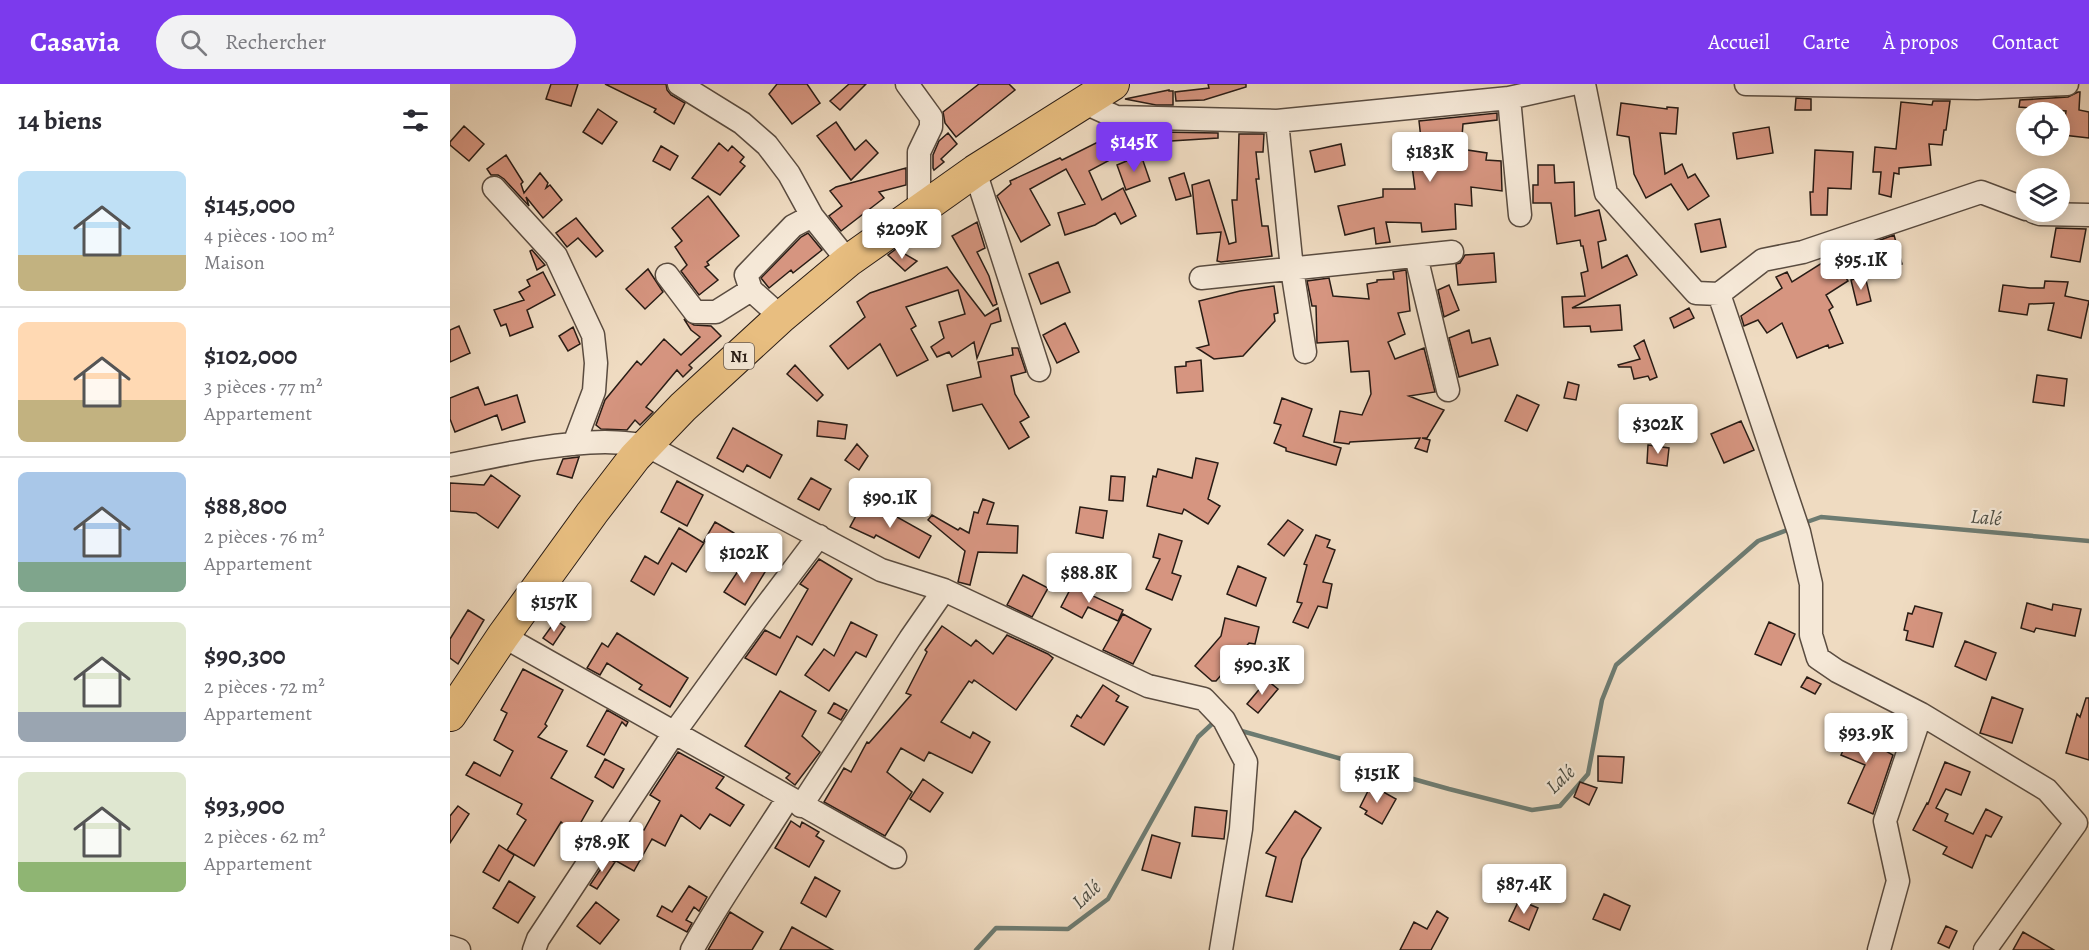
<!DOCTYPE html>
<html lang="fr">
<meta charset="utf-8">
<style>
body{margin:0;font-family:Alegreya,serif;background:#f2f2f3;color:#2b2b33;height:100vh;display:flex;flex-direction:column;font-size:22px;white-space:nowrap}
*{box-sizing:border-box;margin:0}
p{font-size:20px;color:#7c7c81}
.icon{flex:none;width:33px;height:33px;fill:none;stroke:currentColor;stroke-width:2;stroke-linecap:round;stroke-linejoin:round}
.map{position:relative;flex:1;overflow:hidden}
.details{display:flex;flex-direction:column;background:#fff;width:450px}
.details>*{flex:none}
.tools{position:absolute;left:1566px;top:18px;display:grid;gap:12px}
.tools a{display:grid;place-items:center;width:54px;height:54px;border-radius:50%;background:#fff;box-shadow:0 3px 15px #0003;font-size:30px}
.price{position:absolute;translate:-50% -51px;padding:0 14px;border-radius:6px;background:#fff;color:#222;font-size:20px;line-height:39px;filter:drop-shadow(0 2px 3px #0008)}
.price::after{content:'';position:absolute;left:50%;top:36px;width:18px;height:14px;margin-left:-9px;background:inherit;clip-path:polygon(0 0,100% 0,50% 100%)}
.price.active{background:#7c3aed;color:#fff}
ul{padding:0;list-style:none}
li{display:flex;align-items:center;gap:18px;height:150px;padding:0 18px}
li+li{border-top:2px solid #e1e1e2}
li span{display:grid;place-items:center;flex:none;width:168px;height:120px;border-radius:9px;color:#555}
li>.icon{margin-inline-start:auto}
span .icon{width:72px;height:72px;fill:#fffc;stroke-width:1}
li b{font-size:26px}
h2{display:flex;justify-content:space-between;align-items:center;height:72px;padding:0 18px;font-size:26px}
header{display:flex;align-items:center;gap:36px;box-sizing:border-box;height:84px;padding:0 30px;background:#7c3aed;color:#fff}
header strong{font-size:28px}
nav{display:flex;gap:33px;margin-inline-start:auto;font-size:21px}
.search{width:420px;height:54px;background:#f2f2f3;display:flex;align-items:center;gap:15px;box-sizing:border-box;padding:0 21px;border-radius:33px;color:#7c7c81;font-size:22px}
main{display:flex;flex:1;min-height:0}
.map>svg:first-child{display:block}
</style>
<header>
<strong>Casavia</strong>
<div class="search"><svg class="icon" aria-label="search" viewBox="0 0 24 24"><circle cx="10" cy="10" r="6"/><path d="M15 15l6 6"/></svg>Rechercher</div>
<nav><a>Accueil</a><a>Carte</a><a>À propos</a><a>Contact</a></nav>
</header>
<main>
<section class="details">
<h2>14 biens<svg class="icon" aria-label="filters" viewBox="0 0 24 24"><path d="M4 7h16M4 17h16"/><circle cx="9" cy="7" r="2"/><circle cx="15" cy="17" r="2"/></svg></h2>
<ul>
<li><span style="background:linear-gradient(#bfe0f5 70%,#c2b280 0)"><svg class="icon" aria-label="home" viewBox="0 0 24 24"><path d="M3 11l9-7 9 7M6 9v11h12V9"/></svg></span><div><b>$145,000</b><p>4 pièces · 100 m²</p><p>Maison</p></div></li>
<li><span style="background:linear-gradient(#ffd9b3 65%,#c2b280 0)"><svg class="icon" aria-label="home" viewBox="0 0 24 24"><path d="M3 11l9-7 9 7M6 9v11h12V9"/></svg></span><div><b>$102,000</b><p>3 pièces · 77 m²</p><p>Appartement</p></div></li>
<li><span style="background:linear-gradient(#a9c7e8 75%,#7fa58c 0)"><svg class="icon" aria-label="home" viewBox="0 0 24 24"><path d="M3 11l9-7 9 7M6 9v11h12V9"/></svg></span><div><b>$88,800</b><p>2 pièces · 76 m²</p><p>Appartement</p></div></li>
<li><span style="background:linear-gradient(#dfe7d0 75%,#9aa5b1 0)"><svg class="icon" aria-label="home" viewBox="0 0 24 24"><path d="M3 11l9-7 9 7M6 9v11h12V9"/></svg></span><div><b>$90,300</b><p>2 pièces · 72 m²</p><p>Appartement</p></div></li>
<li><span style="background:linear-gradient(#dfe7d0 75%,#8fb573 0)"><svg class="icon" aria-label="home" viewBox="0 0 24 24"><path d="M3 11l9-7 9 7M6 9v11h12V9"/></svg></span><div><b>$93,900</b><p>2 pièces · 62 m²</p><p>Appartement</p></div></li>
</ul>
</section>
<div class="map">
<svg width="1639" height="866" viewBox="0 0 1639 866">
<rect width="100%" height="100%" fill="#efdbc1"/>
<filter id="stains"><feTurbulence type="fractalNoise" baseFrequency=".00333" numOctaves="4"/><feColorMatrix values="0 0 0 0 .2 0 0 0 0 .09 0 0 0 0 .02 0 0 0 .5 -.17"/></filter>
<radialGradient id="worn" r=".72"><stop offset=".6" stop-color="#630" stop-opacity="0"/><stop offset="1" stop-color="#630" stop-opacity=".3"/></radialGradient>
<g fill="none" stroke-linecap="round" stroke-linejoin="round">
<path stroke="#6d7b71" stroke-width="4.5" d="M1354,439L1371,433L1639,457
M788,646L999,705L1082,726L1110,722L1138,690L1152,616L1166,581L1308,457L1340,445
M526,866L546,844L618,845L658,815L748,653L763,639L768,641"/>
</g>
<path fill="#d69580" stroke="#291c15" stroke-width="1.5" d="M101,0H128L121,22L96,15Z
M155,0H216L217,6L221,11L235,19L224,40L204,28L206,25Z
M327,0H357L370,19L342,40L319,10Z
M399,0H416L390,26L380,17Z
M529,0H559L565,6L506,53L495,39L493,28Z
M758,0H796V3L754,16L726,17L725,8L759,4Z
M719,6V7H723V21H706L675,15Z
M1628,8H1630L1629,26L1639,28V54L1613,51L1616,27L1569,23L1570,16L1618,13Z
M1346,14L1361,15V26H1345Z
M1483,17H1500L1496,46H1494L1492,61L1479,60L1481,81L1449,84V90L1444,89L1441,113L1429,110L1431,88H1423L1425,63L1446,65L1451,18L1482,21Z
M1171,19L1217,25V23L1228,24L1226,50L1210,49L1215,90L1232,80L1238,94L1245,90L1259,112L1238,126L1221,100L1196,114L1184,90L1179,53L1167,51Z
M148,25L167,38L152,60L133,48Z
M1047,29V36L1013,40L1011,65L1037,69L1036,76L1051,77L1052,107L1021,103L1022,122L1005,120L1006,145L972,148L971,139L936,138L940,158L926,160L924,144L895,151L888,122L933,113V105H965L961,74L973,73L969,37Z
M386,38L405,66L416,56L428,69L401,96L367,52Z
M14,42L34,60L19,77L0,61V58Z
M1319,43L1323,69L1287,75L1283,49Z
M707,48L768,49V54L721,57L720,63H713V58H708Z
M498,49L507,60L491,75L494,78L484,86L483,84V71L489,57Z
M789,50H814L813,68H806L809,95H806L812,142H818L822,172L771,178L767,177L771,148L747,150L742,101L759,96L779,160L786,158L782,116H787Z
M648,58L658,77L639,87L652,116L673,104L686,132L671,140L665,129L645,141L615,151L608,129L635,120L616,85L580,105L600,141L571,158L547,112L561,100L560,97L610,74L612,76Z
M269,59L278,67L282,62L294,73L290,78L295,82L270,111L242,94Z
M891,60L895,81L865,88L860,67Z
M211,62L228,72L220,86L203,77Z
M1365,66L1403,68L1401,105L1378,104L1377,131H1361L1360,108H1363Z
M56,71L73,98L71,100L74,109L90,89L98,99L96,104L100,101L112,116L93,134L76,113L79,122L54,95L48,91H41L37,85Z
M691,71L700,97L676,106L667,81Z
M1088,81H1104L1105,99L1124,98L1125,132L1149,126L1156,156L1148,158L1152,184L1177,171L1187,191L1122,224L1170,221L1172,246L1141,248L1140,242L1114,243L1112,213L1135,212L1131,189L1138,187L1133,162H1131L1130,156L1107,160L1101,119H1083V101H1088Z
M456,84V101L429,108L434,114L391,147L379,132L392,122L380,107L386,103Z
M734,89L741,112L726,116L719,94Z
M258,112L289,152L257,178L259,181L255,183L268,196L249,211L231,187L237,181L225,163L232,157L222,144Z
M126,134L153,167L146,173L128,154L117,163L106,149Z
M1270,135L1276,163L1251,168L1245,140Z
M527,138L535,164L527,168L539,192L547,220L543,222L502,152Z
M1606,144L1636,145L1630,178L1601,173Z
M358,149L372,166L343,189L341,186L319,204L311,194L351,153Z
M1444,151L1452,180L1427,187L1411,163Z
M446,165L467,177L455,187L438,171Z
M82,166L95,181L87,186L80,167Z
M1044,169L1046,198L1008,201L1006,180L1010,179L1015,171Z
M1383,172L1398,197L1376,211L1383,223L1379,226L1393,259L1379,264L1378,261L1347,274L1332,239L1317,249L1308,236L1294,242L1291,232L1332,204L1326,193L1337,188L1342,198Z
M608,178L620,208L591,220L579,190Z
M497,183L535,232L548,224L551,237L541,240L527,274L524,258L502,273L499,268L487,273L481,263L494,254L489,238L515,230L508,206L456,223L466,242L461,245L478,276L447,292L430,260L398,285L380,262L415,233L407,218L420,209Z
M198,185L213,208L195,225L176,205Z
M956,186L960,227L948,229L955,250L938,258L945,275L974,264L985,308L959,312L994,326L977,354H972L980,356L977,368L965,364L970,354L900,358L899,360L884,358L890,327L912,331L921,310L919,287L901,288L898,257L867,259L866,222H862L857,197L879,194L883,212L919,215L917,200L927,198V196L944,195L943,188Z
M93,188L105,211L77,226L83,243L60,252L56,240L51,242L44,226L74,216L69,208L80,202L77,196Z
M1415,192L1421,217L1407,221L1401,196Z
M1595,197L1618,198L1615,212L1639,217L1631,254L1598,246L1604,219L1579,220L1577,231L1549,227L1553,201L1580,204H1594Z
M999,201L1009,226L994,233L988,206Z
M824,202L828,229L824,230L825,237L793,272L764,275L747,264L759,261L749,217L790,207Z
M1239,224L1244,234L1224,244L1220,234Z
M234,235L244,241L261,242L271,252L239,281L242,284L233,293L227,286L196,323L203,328L190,341L185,336L177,346L151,345L146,341L155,316L187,277L191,281L214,255L231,271L250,253L241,246Z
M615,239L629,268L607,279L593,251Z
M9,242L20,269L0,278V246Z
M123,243L130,260L118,267L109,252Z
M1019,246L1022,259L1040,254L1048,281L1009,293L999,254Z
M1194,256L1207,293L1200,296L1198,292L1184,295L1181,283H1169L1168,281L1190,275L1184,262Z
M562,264H568L576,288L561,292L565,310L579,333L570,338L579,353L559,365L532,320L503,327L497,301L531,293L528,278L563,271Z
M751,276L753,307L727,309L725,283L736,282V278Z
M345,281L373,311L367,317L337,290Z
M1587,291L1617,295L1614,322L1583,318Z
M1118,298L1129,301L1126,316L1114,314Z
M28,303L35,321L67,311L75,338L52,346L47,331L5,348L0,335V314Z
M1067,311L1089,321L1077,347L1055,337Z
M832,314L862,325L853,352L891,364L886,381L836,367V364L824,359L831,341L824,339Z
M1205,323H1219V340L1206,341Z
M368,337L397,341L395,355L367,352Z
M1291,337L1304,366L1274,379L1261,350Z
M283,344L332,371L320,394L297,381L293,388L267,374Z
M407,360L418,372L409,386L395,376Z
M1198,361L1219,364L1217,382L1197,379Z
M129,373L122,394L107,390L113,375Z
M746,374L768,379L758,415L770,422L758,440L734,425L732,430L697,422L703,392L706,393L708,385L742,394Z
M41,391L70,412L48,444L26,429L0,427V399L34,401Z
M661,392L675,393L673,417L659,416Z
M361,394L381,405L369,426L348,415Z
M227,397L253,411L237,442L211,428Z
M415,415L481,452L469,474L426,451L424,454L400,443Z
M533,415L544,419L537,440L568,442L567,469L528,468L520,501L508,498L515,467L478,436L482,431L508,446L510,444L519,449L524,428L528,429Z
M630,423L657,427L653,454L626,449Z
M838,436L853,446L834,472L818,460Z
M265,438L284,449V453L280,461L270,455L265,463L254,457Z
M229,444L254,459L236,488L222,479L204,511L181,497L195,472L208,480Z
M709,450L732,457L722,489L731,492L722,516L696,505L710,475L703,473Z
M866,451L880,456L877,463L885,466L873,498L882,500L877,524L868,522L858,544L843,538L852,519L847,518L857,481L854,480Z
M369,475L402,495L362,561L347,552L326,591L295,574L315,546L330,554L358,505L350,500Z
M292,481L302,487L305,481L315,488L295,521L274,508Z
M788,482L816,494L806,522L777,510Z
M573,491L598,504L582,533L557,521Z
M623,500L644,510L643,512L673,526L668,537L638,523L632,534L611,523Z
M1577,519L1602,526L1603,520L1631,525L1625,552L1586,544L1584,548L1571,544Z
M1465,522L1492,529L1483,563L1456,556L1458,547L1454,546L1458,529L1462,530Z
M18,526L34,536L8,580L0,574V555Z
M673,530L701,545L683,580L653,566Z
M775,534L809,543L805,560L799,559L766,597H762L745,582L771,552Z
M106,536L115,543L103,561L93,554Z
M401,538L427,551L416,573L406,568L379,607L355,591L374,565L384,572Z
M1319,538L1345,550L1331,581L1305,570Z
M492,542L521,562L526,556L543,570L557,551L598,570L603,574L566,626L524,596L522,599L519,597L491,638L520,654L523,648L540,658L522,689L479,668L474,677L451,664L437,688L462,708L435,752L374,718L394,684L401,688L417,658L419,659L461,611L456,609L477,568L475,566Z
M167,549L238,594L220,623L189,605L192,601L157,579L150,591L137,584L152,559L158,563Z
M1515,557L1546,569L1536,596L1505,582Z
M73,585L113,606L95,640L97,642L88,653L117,667L101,694L143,717L130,740L138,745L130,757L111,738L84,782L57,766L76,736L67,730L72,720L16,691L24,678L50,692L63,667L44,656L57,629L51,626Z
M1357,593L1371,600L1365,610L1351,603Z
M817,596L828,605L808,629L797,620Z
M653,601L669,612L666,617L678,623L654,661L621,642L627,631L631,634Z
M330,607L366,627L352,652L370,668L345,701L336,694L340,690L295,662Z
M1542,613L1573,625L1562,659L1530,649Z
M1636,614H1639V676L1616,669L1627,630L1630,633Z
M384,619L397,626L391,636L378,629Z
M157,626L178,638L176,642L172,638L154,671L137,662Z
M1401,633L1426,642L1420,658L1443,671L1423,730L1398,719L1415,681L1391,671L1396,660L1391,658Z
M228,668L274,693L266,704L294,721L280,742L260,730L250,745L231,731L215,762L202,755L184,787L159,773L181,739L194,746L210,717L200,711Z
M1148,672L1174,673L1172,699L1148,697Z
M155,675L174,685L163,704L145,693Z
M1495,678L1520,688L1511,711L1496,705L1486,724L1498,730L1495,737L1523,750L1536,725L1552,733L1541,753L1536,751L1522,784L1493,770L1497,763L1463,746L1477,719L1478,720Z
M473,695L493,709L480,728L460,715Z
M1130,698L1147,704L1139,721L1124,713Z
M921,701L946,715L932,740L915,730L917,727L910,723Z
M8,722L19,730L0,759V732Z
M745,723L777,727L774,755L742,752Z
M845,727L871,744L852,775L842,818L816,812L826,773L816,769Z
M341,737L350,743L352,738L369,748L366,752L374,757L359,783L325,764Z
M702,751L730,759L721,794L692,786Z
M49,761L64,771L49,797L33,788Z
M158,774L165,778L147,805L140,801Z
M365,793L390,807L376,833L351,819Z
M59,797L85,813L68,839L43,824Z
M239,802L257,813L249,827L244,823L236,836L242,839L237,848L207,832L212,822L222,828Z
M1154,810L1180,822L1170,846L1143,835Z
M1069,816L1088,824L1079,846L1059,837Z
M146,818L169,836L150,860L127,842Z
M987,827L998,834L981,866H950L964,838L977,845Z
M280,828L313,848L302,866H258Z
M1496,842L1507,847L1499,864L1488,859Z
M342,843L383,866H330Z
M1573,848L1604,866H1563Z"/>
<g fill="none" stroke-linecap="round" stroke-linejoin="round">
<g stroke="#5a4c40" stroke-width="25">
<path id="minor" d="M229,0L292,39L317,61L339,90L362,132L398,177
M457,0L481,33V43L469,68V128
M1134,0L1156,109L1246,209L1269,210L1313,176L1353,168L1531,108L1576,125
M1296,0L1527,4L1617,0
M1059,14L1070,131
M633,18L666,33L827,37L1059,14L1122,0
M827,37L842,185L855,268
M525,87L589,286
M44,104L106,172L143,251L146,279L144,307L124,360
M1584,128L1590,130L1639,131
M966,172L998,306
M217,191L245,228H266L301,206
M751,194L1002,168
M1269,210L1349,448L1361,500V551L1368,574L1387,587L1471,630L1597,706L1626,739L1535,866
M331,233L301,206L296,191L343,142L362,132
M0,381C51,371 102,359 155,358C169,358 183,360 196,361L431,486L494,506L698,602L754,615L774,636L796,678L791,745L771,866
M53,552L445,773
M351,722L460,555L494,506
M0,863L9,866
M84,866L88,855L224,649L310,530L369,452
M242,866C271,813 306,765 338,714
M1429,866L1448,797L1435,737L1471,630"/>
</g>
<g stroke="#291c15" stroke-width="34">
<path id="highway" d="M0,631L53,552L142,429L185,373L233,323L331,233L398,177L525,87L663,0"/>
</g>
<use href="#minor" stroke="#f5e8d7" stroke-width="22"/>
<use href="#highway" stroke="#e8be80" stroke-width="32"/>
</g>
<g text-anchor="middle" stroke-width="4.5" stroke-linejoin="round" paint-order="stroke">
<rect fill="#f5e8d7" stroke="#66594f" stroke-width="1.5" x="274" y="259" width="30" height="26" rx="4.5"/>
<g font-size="16" font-weight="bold" fill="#291c15">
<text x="289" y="278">N1</text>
</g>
<g font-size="20" font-style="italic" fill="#4b4c43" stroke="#f5e8d7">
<text transform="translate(1536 433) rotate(5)" y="7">Lalé</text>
<text transform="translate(1110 695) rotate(-43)" y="7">Lalé</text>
<text transform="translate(636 810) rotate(-43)" y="7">Lalé</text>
</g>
</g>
<rect width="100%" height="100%" filter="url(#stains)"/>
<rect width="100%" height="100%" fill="url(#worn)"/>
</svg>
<div class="tools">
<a><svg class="icon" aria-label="locate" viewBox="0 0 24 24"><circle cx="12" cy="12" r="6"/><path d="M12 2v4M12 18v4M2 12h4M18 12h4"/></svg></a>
<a><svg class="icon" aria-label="layers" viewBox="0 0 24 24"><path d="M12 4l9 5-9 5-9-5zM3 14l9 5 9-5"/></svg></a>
</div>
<b class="price active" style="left:684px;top:89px">$145K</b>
<b class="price" style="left:980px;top:99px">$183K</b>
<b class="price" style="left:452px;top:176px">$209K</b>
<b class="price" style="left:1411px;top:207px">$95.1K</b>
<b class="price" style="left:1208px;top:371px">$302K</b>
<b class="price" style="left:440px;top:445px">$90.1K</b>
<b class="price" style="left:294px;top:500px">$102K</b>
<b class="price" style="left:639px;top:520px">$88.8K</b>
<b class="price" style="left:104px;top:549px">$157K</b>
<b class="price" style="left:812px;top:612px">$90.3K</b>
<b class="price" style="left:1416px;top:680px">$93.9K</b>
<b class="price" style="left:927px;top:720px">$151K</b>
<b class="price" style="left:152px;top:789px">$78.9K</b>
<b class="price" style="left:1074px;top:831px">$87.4K</b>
</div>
</main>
